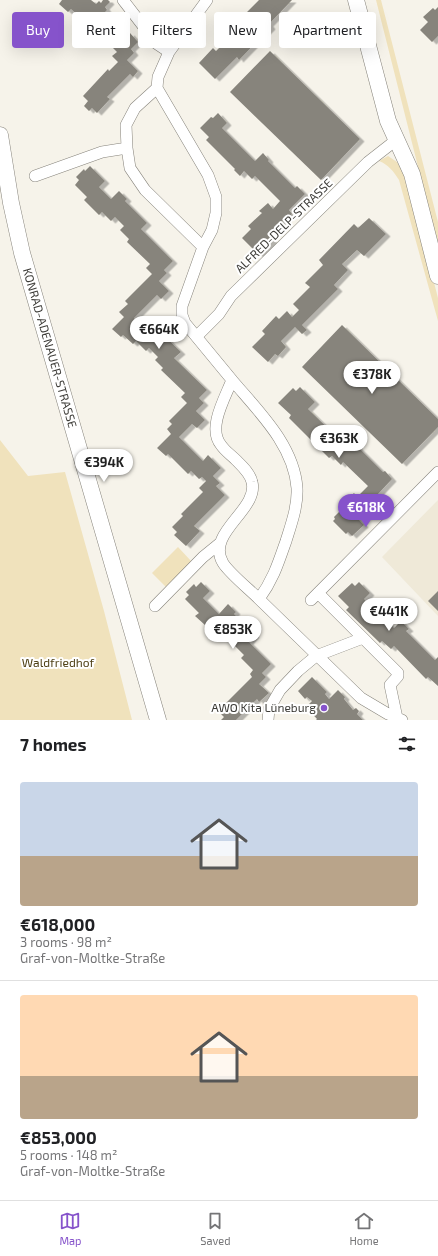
<!DOCTYPE html>
<meta charset="utf-8">
<style>
body{margin:0;font-family:"Exo 2",sans-serif;background:#f2f2f2;color:#202124;height:100vh;display:flex;flex-direction:column;font-size:15px;white-space:nowrap}
*{box-sizing:border-box;margin:0}
p{font-size:13px;color:#757577}
.icon{flex:none;width:22px;height:22px;fill:none;stroke:currentColor;stroke-width:2;stroke-linecap:round;stroke-linejoin:round}
.map{position:relative;height:720px;overflow:hidden}
.drawer{display:flex;flex-direction:column;background:#fff;flex:1}
.drawer>*{flex:none}
.guide{position:absolute;left:12px;top:12px;width:414px;height:36px;display:flex;gap:8px}
.price{position:absolute;translate:-50% -34px;padding:0 9px;border-radius:14px;background:#fff;color:#222;font-size:13px;line-height:26px;filter:drop-shadow(0 1px 2px #0008)}
.price::after{content:'';position:absolute;left:50%;top:24px;width:12px;height:9px;margin-left:-6px;background:inherit;clip-path:polygon(0 0,100% 0,50% 100%)}
.price.on{background:#8653cb;color:#fff}
ul{padding:0;list-style:none}
li{display:grid;align-content:center;gap:8px;height:212px;padding:0 20px}
li+li{border-top:1px solid #e0e0e0}
li span{display:grid;place-items:center;height:124px;border-radius:4px;color:#555}
li>.icon{margin-inline-start:auto}
span .icon{width:72px;height:72px;fill:#fffc;stroke-width:1}
li b{font-size:17px}
h2{display:flex;justify-content:space-between;align-items:center;height:48px;padding:0 20px;font-size:17px}
.tag{padding:0 14px;border-radius:4px;background:#fff;box-shadow:0 4px 16px #0002;font-size:14px;line-height:36px}
.tag.on{background:#8653cb;color:#fff}
.menu{display:flex;justify-content:space-around;align-items:center;height:56px;border-top:1px solid #e0e0e0;background:#fff;font-size:11px;color:#757577}
.menu a{display:grid;justify-items:center;gap:2px}
.menu .on{color:#8653cb}
.map>svg:first-child{display:block}
</style>
<div class="map">
<svg width="438" height="720" viewBox="0 0 438 720">
<defs>
<filter id="shadow"><feDropShadow dx="4.5" dy="2.5" stdDeviation="0" flood-color="#0004"/></filter>
</defs>
<rect width="100%" height="100%" fill="#f6f3ea"/>
<path fill="#efe9d8" d="M438,500V616L382,557Z"/>
<path fill="#f0e2bc" d="M376,0H381L438,222V246Z
M388,156L397,162L407,178L438,298V321L399,180C393,171 389,165 379,161Z
M0,440L28,476L65,472L104,611L132,720H0Z
M178,547L192,562L166,587L152,573Z"/>
<path fill="#87847c" filter="url(#shadow)" d="M62,0H91L96,4L99,1L101,3L103,0H108L110,2L105,7L107,10L102,15L125,38L130,33L138,42L131,49L134,53L127,60L138,71L133,77L130,74L107,97L110,99L97,113L92,108L89,111L84,106L88,101L83,96L108,69L109,71L118,62L112,56L117,52L100,35L103,32L88,17L84,21L71,9L68,12L59,4Z
M259,0H292L269,24L271,27L239,60L237,57L215,79L199,63L213,48L216,51L223,44L224,45L234,34L232,32L240,25L242,27L249,20L244,15Z
M438,7V36L432,42L420,30L428,22L423,17L433,8L435,10Z
M270,51L360,139L321,180L230,92Z
M218,113L227,123L222,128L255,161L263,153L269,160L268,161L295,188L297,186L305,194L289,210L292,214L284,222L282,221L268,235L273,241L259,255L242,238L251,229L248,226L262,213L259,211L268,203L273,209L280,201L255,176L252,179L244,171L240,176L234,170L235,169L206,140L209,137L200,128L211,117L213,118Z
M90,166L105,181L99,187L111,199L119,191L127,199L125,201L147,223L141,229L173,261L164,270L167,273L159,281L169,291L161,299L157,295L134,318L147,331L153,325L181,352L174,358L207,390L199,398L204,403L196,411L205,420L197,428L192,424L179,437L203,461L208,455L221,468L213,476L220,483L216,486L225,495L194,526L200,531L186,546L174,535L177,532L172,527L183,516L181,514L203,492L199,488L206,481L202,477L199,479L191,471L188,474L168,454L166,456L157,448L171,434L167,429L172,424L169,421L187,403L181,397L185,393L161,370L163,368L155,360L158,357L149,348L146,351L136,341L133,344L123,335L121,337L112,329L124,317L119,312L128,304L125,301L152,274L146,268L150,264L127,242L129,239L120,230L124,226L115,217L111,221L102,212L99,215L84,200L87,197L75,185L79,180L76,177L84,169L85,171Z
M369,218L386,234L364,256L357,250L342,264L348,270L334,285L338,289L302,325L307,330L302,334L295,327L281,341L286,347L278,356L275,354L268,362L252,347L265,334L262,331L276,316L279,319L287,311L292,317L299,310L293,304L310,287L305,283L323,265L319,260L354,224L358,228Z
M342,325L438,419V427L402,464L302,367Z
M300,387L315,402L308,409L344,444L351,437L358,445L357,446L383,472L385,471L392,479L378,494L382,498L374,506L371,503L356,517L364,525L352,536L348,532L346,534L333,521L335,519L334,517L342,509L340,507L354,493L357,497L368,486L343,462L341,465L332,456L329,458L289,418L291,415L278,403L293,388L296,391Z
M201,582L210,591L203,598L219,614L228,604L236,612L234,614L255,635L249,642L271,664L262,673L266,677L259,684L269,693L259,702L257,699L236,720H221L224,717L221,714L229,706L226,703L252,677L250,674L253,670L241,658L244,655L235,646L237,643L221,627L217,631L208,622L205,625L195,616L199,613L185,599L189,595L186,592L194,584L196,587Z
M359,582L370,593L364,599L394,628L401,621L409,629L406,631L435,660L438,657V686L428,677L426,679L394,646L391,649L382,641L380,643L346,610L349,607L338,596L352,583L355,586Z
M438,591V611L428,601Z
M312,677L327,692L325,694L329,699L338,690L345,697L344,699L353,710L356,708L359,711L357,714L363,720H316L317,719L306,707L312,701L307,697L305,699L298,691Z"/>
<g fill="none" stroke-linecap="round" stroke-linejoin="round">
<g stroke="#86837b" stroke-width="12">
<path id="street" d="M123,0L157,44L169,52
M157,88L135,108L126,125L127,148L130,168L145,190L203,247L182,306V315L185,323L232,380C225,398 207,428 221,445C225,451 231,455 236,460C242,466 250,473 252,482C259,510 205,533 223,563C229,573 250,590 259,599
M157,88L208,175L216,197V213L212,230L203,247
M157,88L158,77L169,52L207,0
M35,176L102,152L127,148
M197,336L219,314L231,296L368,162L391,144L397,142
M232,380C258,411 294,445 297,488C298,506 291,525 286,541C278,564 273,580 259,599L361,698L388,714L402,720
M318,593L363,638
M311,600L438,472
M155,606L203,557L219,544
M268,720L269,709L280,690L298,671L316,656L363,638L398,673V676L390,685L397,718"/>
</g>
<g stroke="#86837b" stroke-width="17">
<g id="secondary">
<path d="M356,0L388,121L412,174L438,276"/>
<path id="s1" d="M0,135L11,203L22,253L158,720"/>
</g>
</g>
<use href="#street" stroke="#fff" stroke-width="11"/>
<use href="#secondary" stroke="#fff" stroke-width="16"/>
</g>
<circle fill="#8653cb" stroke="#fff" stroke-width="1.5" cx="324" cy="708" r="4"/>
<g text-anchor="middle" stroke-width="4" stroke-linejoin="round" paint-order="stroke">
<g font-size="12" fill="#3d3c38" stroke="#fff">
<text transform="translate(284 226) rotate(-44)" y="4">ALFRED-DELP-STRASSE</text>
<text dy="4" stroke="none"><textPath href="#s1" startOffset="219">KONRAD-ADENAUER-STRASSE</textPath></text>
</g>
<g font-size="12" fill="#4f4117" stroke="#fff">
<text x="58" y="667">Waldfriedhof</text>
</g>
<g font-size="12" fill="#3d3c38" stroke="#fff" text-anchor="end">
<text x="316" y="712">AWO Kita Lüneburg</text>
</g>
</g>
</svg>
<b class="price" style="left:159px;top:350px">€664K</b>
<b class="price" style="left:372px;top:395px">€378K</b>
<b class="price" style="left:339px;top:459px">€363K</b>
<b class="price" style="left:104px;top:483px">€394K</b>
<b class="price on" style="left:366px;top:528px">€618K</b>
<b class="price" style="left:389px;top:632px">€441K</b>
<b class="price" style="left:233px;top:650px">€853K</b>
<div class="guide">
<a class="tag on">Buy</a>
<a class="tag">Rent</a>
<a class="tag">Filters</a>
<a class="tag">New</a>
<a class="tag">Apartment</a>
</div>
</div>
<section class="drawer">
<h2>7 homes<svg class="icon" aria-label="filters" viewBox="0 0 24 24"><path d="M4 7h16M4 17h16"/><circle cx="9" cy="7" r="2"/><circle cx="15" cy="17" r="2"/></svg></h2>
<ul>
<li><span style="background:linear-gradient(#c9d6e8 60%,#b9a48a 0)"><svg class="icon" aria-label="home" viewBox="0 0 24 24"><path d="M3 11l9-7 9 7M6 9v11h12V9"/></svg></span><div><b>€618,000</b><p>3 rooms · 98 m²</p><p>Graf-von-Moltke-Straße</p></div></li>
<li><span style="background:linear-gradient(#ffd9b3 65%,#b9a48a 0)"><svg class="icon" aria-label="home" viewBox="0 0 24 24"><path d="M3 11l9-7 9 7M6 9v11h12V9"/></svg></span><div><b>€853,000</b><p>5 rooms · 148 m²</p><p>Graf-von-Moltke-Straße</p></div></li>
</ul>
</section>
<nav class="menu">
<a class="on"><svg class="icon" aria-label="map" viewBox="0 0 24 24"><path d="M3 6l6-2 6 2 6-2v14l-6 2-6-2-6 2zM9 4v14M15 6v14"/></svg>Map</a>
<a><svg class="icon" aria-label="saved" viewBox="0 0 24 24"><path d="M7 4h10v16l-5-4-5 4z"/></svg>Saved</a>
<a><svg class="icon" aria-label="home" viewBox="0 0 24 24"><path d="M3 11l9-7 9 7M6 9v11h12V9"/></svg>Home</a>
</nav>
